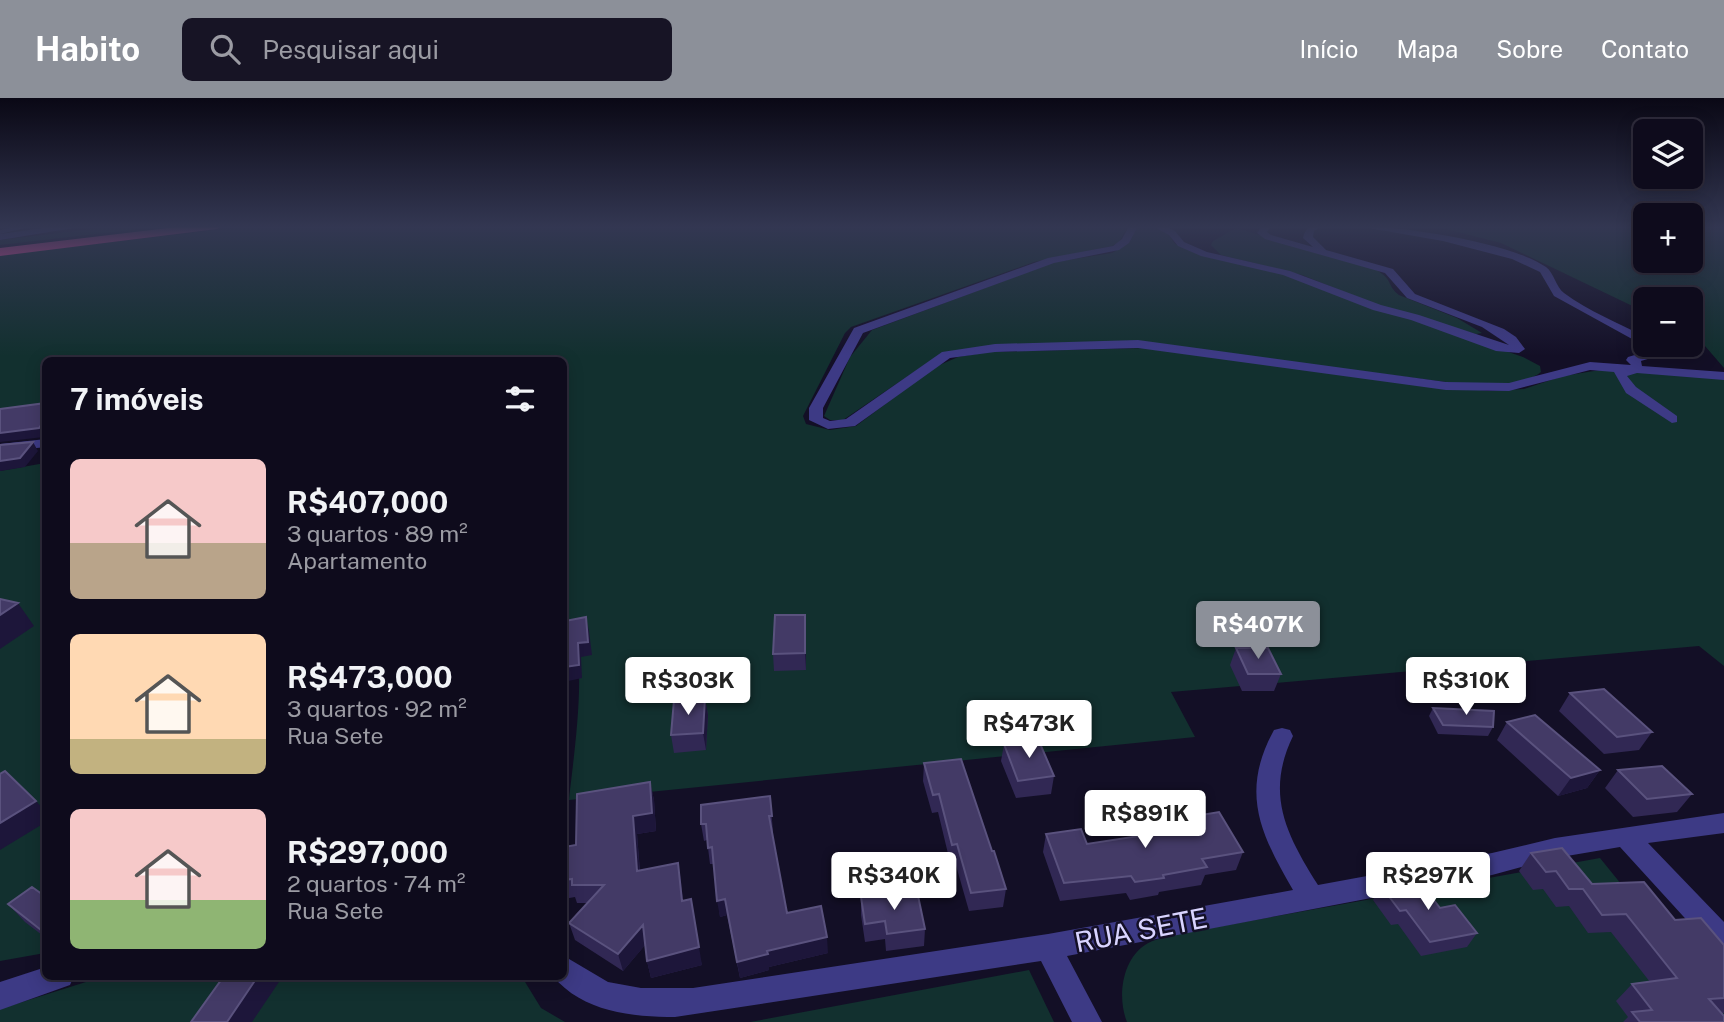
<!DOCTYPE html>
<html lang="pt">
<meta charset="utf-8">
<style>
body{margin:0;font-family:"Public Sans",sans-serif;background:#171425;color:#f1f3f6;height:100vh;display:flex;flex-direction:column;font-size:26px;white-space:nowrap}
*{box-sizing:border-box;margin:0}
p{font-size:23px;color:#9b9ba3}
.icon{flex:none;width:38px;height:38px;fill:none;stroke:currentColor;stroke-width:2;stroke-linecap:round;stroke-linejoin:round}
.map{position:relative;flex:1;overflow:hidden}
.side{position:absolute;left:42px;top:259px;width:525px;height:623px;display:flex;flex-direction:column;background:#0e0b1c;border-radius:10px;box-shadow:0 4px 18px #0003,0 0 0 2px #2e2b3b}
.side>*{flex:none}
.fabs{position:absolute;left:1633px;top:21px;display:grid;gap:14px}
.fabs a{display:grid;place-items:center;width:70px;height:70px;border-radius:10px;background:#0e0b1c;box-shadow:0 4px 18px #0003,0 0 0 2px #2e2b3b;font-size:35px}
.price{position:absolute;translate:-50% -60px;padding:0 16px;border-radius:7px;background:#fff;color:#222;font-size:23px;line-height:46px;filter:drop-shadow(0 2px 4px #0008)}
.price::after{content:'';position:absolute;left:50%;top:42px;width:21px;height:16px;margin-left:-10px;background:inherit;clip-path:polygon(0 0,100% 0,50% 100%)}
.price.selected{background:#8c9099;color:#fff}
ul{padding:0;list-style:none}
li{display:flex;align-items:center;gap:21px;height:175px;padding:0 28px}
li span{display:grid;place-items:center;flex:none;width:196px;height:140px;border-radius:10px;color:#555}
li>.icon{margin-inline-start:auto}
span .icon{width:84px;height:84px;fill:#fffc;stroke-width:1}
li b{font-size:30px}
h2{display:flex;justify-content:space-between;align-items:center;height:84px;padding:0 28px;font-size:30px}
header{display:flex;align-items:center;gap:42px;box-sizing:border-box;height:98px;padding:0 35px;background:#8c9099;color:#fff}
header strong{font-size:33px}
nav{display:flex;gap:38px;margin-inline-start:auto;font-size:24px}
.search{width:490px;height:63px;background:#171425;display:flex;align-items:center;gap:18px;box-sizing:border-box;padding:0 24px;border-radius:10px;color:#9b9ba3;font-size:26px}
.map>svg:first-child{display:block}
</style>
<header>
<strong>Habito</strong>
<div class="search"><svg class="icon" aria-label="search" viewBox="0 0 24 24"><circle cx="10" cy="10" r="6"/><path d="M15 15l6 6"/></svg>Pesquisar aqui</div>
<nav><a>Início</a><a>Mapa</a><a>Sobre</a><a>Contato</a></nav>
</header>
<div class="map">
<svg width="1724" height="924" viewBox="0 0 1724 924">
<rect width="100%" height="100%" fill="#130f26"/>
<path fill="#12302f" d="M117,128H165L0,147V142Z
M251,128H1128L1119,144L1112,148L1034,164L851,229L845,235L803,318L806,326L830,332L856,328L935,269L958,259L988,254L1147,250L1488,293L1524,291L1563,278L1600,272L1724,280V568L1699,548L1171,594L1195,639L569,702C572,667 593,541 564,520V262H46L45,326L0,329V157Z
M1138,128L1157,130L1168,136L1175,146L1202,157L1276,174L1523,259L1540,268L1541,274C1525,287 1499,287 1478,288L1170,249L1011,248L930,263L843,322H830L824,318L850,259L872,232L1055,164L1112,155L1129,145Z
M1434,128H1645V163H1690L1691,128H1724V270L1705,248L1691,237L1690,201H1645V214L1501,145Z
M1236,130L1372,170C1395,181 1385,186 1399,197L1457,220L1482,235L1476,236L1385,210L1302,177L1221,157L1211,147L1213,143Z
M45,365V855L0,863V373Z
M1600,760L1724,913V924H1127C1117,900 1122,862 1145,847C1153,841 1167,839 1177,836Z
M1029,872L1054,924H750Z
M105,878L522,879L541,910L565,924H0V911Z"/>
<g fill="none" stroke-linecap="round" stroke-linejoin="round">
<path fill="#3d3a85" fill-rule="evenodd" d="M20,128H33L0,136V132Z"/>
<path fill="#3d3a85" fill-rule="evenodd" d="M1129,128H1138L1129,145L1119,152L1054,165L863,235L823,310V320L830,323L846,321L942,254L995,246L1138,242L1446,284L1509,285L1590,264L1631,267L1626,262L1628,259L1648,253L1643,247L1554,198L1540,174L1512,161L1443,143L1357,128C1401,128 1509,144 1546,169C1554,175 1556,189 1564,195C1588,213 1619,225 1645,239V247H1656L1661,251V257L1641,263L1642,268L1724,274V282L1637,275L1627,278L1636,289L1677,318V324L1672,325L1626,295L1614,274L1590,272L1509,293L1446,292L1138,250L995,254L950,260L855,328L828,331L809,322V310L854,230L1048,160L1113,148L1122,141Z
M1152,128H1165L1175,133L1184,144L1207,154L1290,173L1381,207L1419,217L1509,247L1482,229L1407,200L1385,175L1265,141L1257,135L1262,128H1271L1267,134L1271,137L1313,149L1303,140C1306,128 1311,128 1322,128L1314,133L1313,139L1326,152L1393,171L1415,196L1504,231L1516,239L1525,251L1519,255L1496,253L1411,222L1373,212L1283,177L1201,158L1178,148L1169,137Z
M46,341V349L0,354V346Z
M1282,630L1290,632L1293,638C1265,696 1286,736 1318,787L1492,755L1555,740L1724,715V735L1648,745L1724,824V856L1714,852L1620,749L1555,760L1492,777L1067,858L1102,924H1072L1041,863L675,919C633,919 582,914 553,878H564V858L608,884L641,890H693L1048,836L1293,792C1260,735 1240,694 1274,632Z
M46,869V878H74L70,887L0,912V884Z"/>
<path fill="#3d3a85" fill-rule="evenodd" d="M58,128H86L0,142V136Z"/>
<path fill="#ff4fa3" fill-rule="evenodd" d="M185,128H222L217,131L0,158V150Z"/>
</g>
<path fill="#312854" d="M806,534V572L774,573L773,556Z
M1236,550L1281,576L1274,593H1242L1230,567Z
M1570,595L1652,634L1639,652L1604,656L1559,613Z
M705,600L708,617L706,652L674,655L671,637Z
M1433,610L1493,629L1488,638L1438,636L1429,618Z
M1507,624L1600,672L1587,690L1558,698L1497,642Z
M1004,646L1054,678L1051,696L1016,700L1001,663Z
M924,665L992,753L1006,791L1003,809L969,813L955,764H950L938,714L932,715L923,683Z
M1618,672L1692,696L1677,714L1633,719L1605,690Z
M650,684L654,702L656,733L637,736L640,773L678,765L683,803L702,867L651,880L647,863L645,847L623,873L575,842L569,825L588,805H577L575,799L564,801V749L576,747Z
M770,698L773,734H772L787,815L828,855L769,869V872L740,880L727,817L720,819L714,766H710L707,742L704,743L701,726Z
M1147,726L1243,754L1236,772L1205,777L1201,787L1159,794L1158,797L1130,802L1126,795L1060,803L1043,754L1046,736L1087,746L1144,737Z
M1531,755L1592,786L1675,822L1724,847V915H1721L1724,924H1623L1628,919L1616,903L1632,886L1650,884L1611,834L1588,835L1569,808L1556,809L1543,791L1533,792L1519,773Z
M1381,788L1440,810L1477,835L1467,849L1421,858L1398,826L1391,827L1373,802Z
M46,799V840L25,824L8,806Z
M861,799L925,831L924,848L886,853L885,841L865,844L861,817Z"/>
<path fill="#1d163a" d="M46,320V336L44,339L0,344V335Z
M33,344L38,353L25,369L0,373V363Z
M18,505L34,528L0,551V517Z
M805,517L806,534V572L805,555Z
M586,519L589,533L592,557L581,559L582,580L564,584V569L578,545Z
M705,600L708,617L706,652L703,635Z
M1600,672L1587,690L1558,698L1571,680Z
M650,684L654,702L656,733L637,736L641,791L637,773L633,718Z
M36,703L46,714V724L0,752V725Z
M678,765L681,783L685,821L682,803Z
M691,801L702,867L651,880L647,863Z
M725,801L727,817L720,819L717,803Z
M643,827L647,845L623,873L618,856Z
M46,828V837L41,832Z
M827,839L828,855L769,869V872L740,880L737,864L767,853Z
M258,878H283L252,924H227Z"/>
<path fill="#433a66" stroke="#5a527e" stroke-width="2" d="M46,305V320L39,330L0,335V311Z
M33,344L20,360L0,363V347Z
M0,501L18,505L0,517Z
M775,517H805V555L773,556Z
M586,519L588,544L578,545L579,567L564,569V536L565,535V523Z
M1236,550H1268L1281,576H1248Z
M1604,591L1652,634L1617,639L1570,595Z
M705,600L703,635L671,637L674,602Z
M1433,610L1494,613L1493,629L1443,627Z
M1535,617L1600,672L1571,680L1507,624Z
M1038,641L1054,678L1018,683L1004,646Z
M961,661L992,753H994L1006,791L971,795L957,746L952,747L939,696L933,697L924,665Z
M1662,668L1692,696L1647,701L1618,672Z
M5,673L36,703L0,725V676Z
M650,684L652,715L633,718L637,773L678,765L682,803L691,801L699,849L647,863L643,827L618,856L569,825L604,787H572V781L564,782V749L576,747L577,696Z
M770,698L772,718H769L787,815L821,808L827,839L767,853L768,856L737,864L725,801L717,803L712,749L708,750L706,726H701V707Z
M1219,714L1243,754L1202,761L1207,769L1163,777L1164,780L1135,784L1131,778L1064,785L1046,736L1081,731L1087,746L1152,736L1147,726Z
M1562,750L1592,786L1644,784L1675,822L1701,820L1724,847V900L1709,901L1724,918V924H1640L1632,914L1652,912L1632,886L1677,880L1626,816L1602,817L1583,791H1569L1556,773L1546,774L1531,755Z
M1418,781L1440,810L1455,807L1477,835L1430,844L1406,812L1400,813L1381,788Z
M32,789L46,799V828L41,832L8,806Z
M917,793L925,831L887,836L885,823L865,826L861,799Z
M224,878H258L227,924H191Z"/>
<linearGradient id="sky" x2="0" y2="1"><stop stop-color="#0a0815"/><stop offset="0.5" stop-color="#333752"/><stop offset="1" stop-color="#333752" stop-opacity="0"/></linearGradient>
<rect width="1724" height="258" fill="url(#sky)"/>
<g text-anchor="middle" stroke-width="5" stroke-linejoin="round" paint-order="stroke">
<g font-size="28" fill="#d9d4ff" stroke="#130f26">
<text transform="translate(1141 832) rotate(-11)" y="10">RUA SETE</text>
</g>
</g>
</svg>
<div class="fabs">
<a><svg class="icon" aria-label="layers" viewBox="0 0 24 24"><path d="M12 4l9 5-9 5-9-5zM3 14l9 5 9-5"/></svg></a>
<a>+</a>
<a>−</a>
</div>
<b class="price selected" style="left:1258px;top:563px">R$407K</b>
<b class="price" style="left:688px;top:619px">R$303K</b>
<b class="price" style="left:1466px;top:619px">R$310K</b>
<b class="price" style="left:1029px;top:662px">R$473K</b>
<b class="price" style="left:1145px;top:752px">R$891K</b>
<b class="price" style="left:894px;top:814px">R$340K</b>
<b class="price" style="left:1428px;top:814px">R$297K</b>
<section class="side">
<h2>7 imóveis<svg class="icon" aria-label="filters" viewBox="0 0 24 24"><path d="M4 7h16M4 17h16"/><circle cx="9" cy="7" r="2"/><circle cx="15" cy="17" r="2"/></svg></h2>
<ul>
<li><span style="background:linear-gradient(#f6c9c9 60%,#b9a48a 0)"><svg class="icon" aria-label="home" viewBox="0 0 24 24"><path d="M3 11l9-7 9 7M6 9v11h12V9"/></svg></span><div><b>R$407,000</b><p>3 quartos · 89 m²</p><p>Apartamento</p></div></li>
<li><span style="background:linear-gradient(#ffd9b3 75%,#c2b280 0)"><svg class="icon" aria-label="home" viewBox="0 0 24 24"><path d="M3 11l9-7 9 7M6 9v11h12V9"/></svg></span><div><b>R$473,000</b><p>3 quartos · 92 m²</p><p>Rua Sete</p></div></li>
<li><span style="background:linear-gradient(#f6c9c9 65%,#8fb573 0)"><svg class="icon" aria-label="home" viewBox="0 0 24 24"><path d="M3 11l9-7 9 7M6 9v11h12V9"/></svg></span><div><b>R$297,000</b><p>2 quartos · 74 m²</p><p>Rua Sete</p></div></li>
</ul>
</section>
</div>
